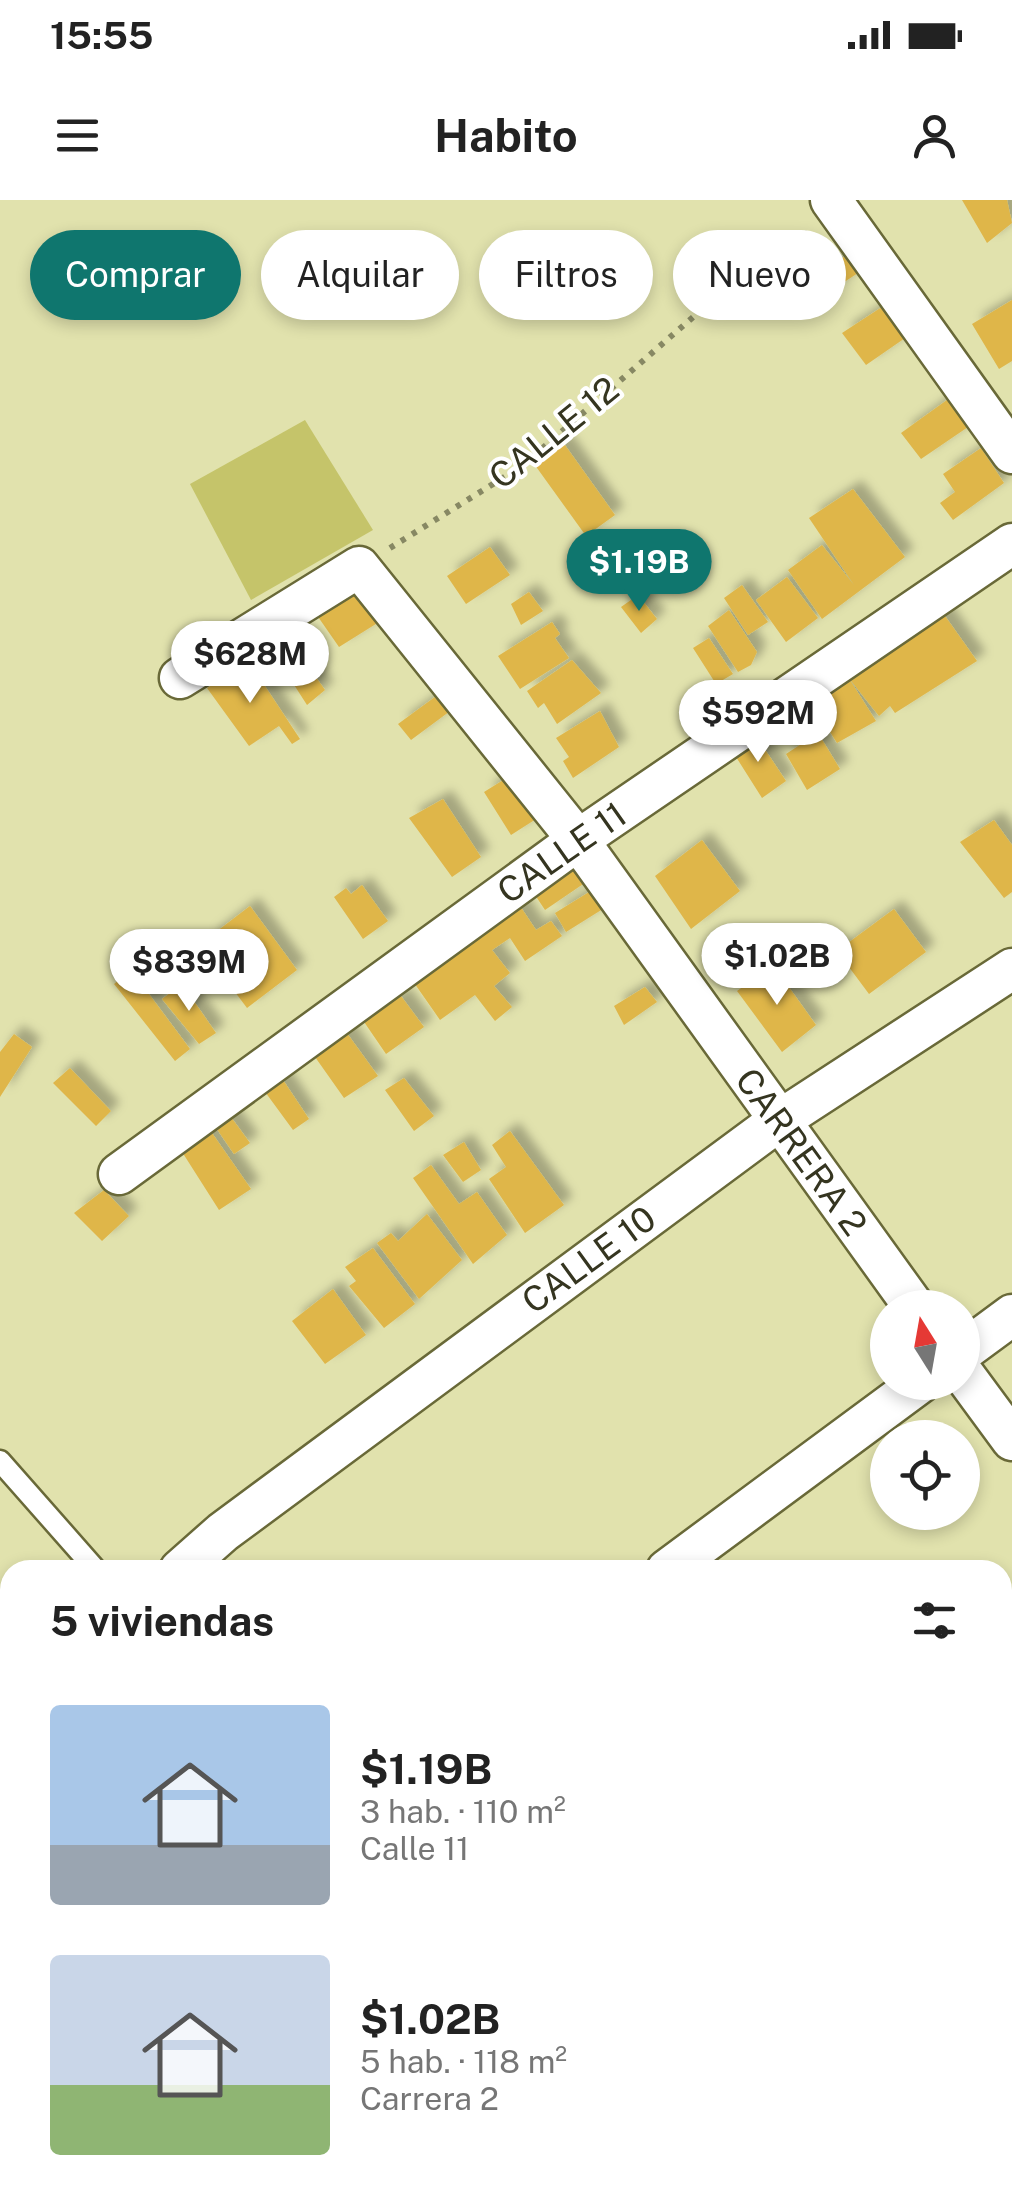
<!DOCTYPE html>
<html lang="es">
<meta charset="utf-8">
<style>
body{margin:0;font-family:"Public Sans",sans-serif;background:#f2f2f2;color:#222;height:100vh;display:flex;flex-direction:column;font-size:38px;white-space:nowrap}
*{box-sizing:border-box;margin:0}
p{font-size:32px;color:#767676}
.icon{flex:none;width:55px;height:55px;fill:none;stroke:currentColor;stroke-width:2;stroke-linecap:round;stroke-linejoin:round}
.map{position:relative;flex:1;overflow:hidden}
.sheet{position:absolute;left:0px;top:1360px;width:1012px;height:642px;display:flex;flex-direction:column;background:#fff;border-radius:30px 30px 0 0;box-shadow:0 5px 15px #0003}
.sheet>*{flex:none}
.banner{position:absolute;left:30px;top:30px;width:952px;height:90px;display:flex;gap:20px}
.needle{width:65px;rotate:349deg}
.tools{position:absolute;left:870px;top:1090px;display:grid;gap:20px}
.tools a{display:grid;place-items:center;width:110px;height:110px;border-radius:50%;background:#fff;box-shadow:0 5px 15px #0003;font-size:50px}
.price{position:absolute;translate:-50% -85px;padding:0 22px;border-radius:35px;background:#fff;color:#222;font-size:32px;line-height:65px;filter:drop-shadow(0 2px 5px #0008)}
.price::after{content:'';position:absolute;left:50%;top:60px;width:30px;height:22px;margin-left:-15px;background:inherit;clip-path:polygon(0 0,100% 0,50% 100%)}
.price.selected{background:#0f766e;color:#fff}
ul{padding:0;list-style:none}
li{display:flex;align-items:center;gap:30px;height:250px;padding:0 50px}
li span{display:grid;place-items:center;flex:none;width:280px;height:200px;border-radius:10px;color:#555}
li>.icon{margin-inline-start:auto}
span .icon{width:120px;height:120px;fill:#fffc;stroke-width:1}
li b{font-size:42px}
h2{display:flex;justify-content:space-between;align-items:center;height:120px;padding:0 50px;font-size:42px}
.tag{padding:0 35px;border-radius:45px;background:#fff;box-shadow:0 5px 15px #0003;font-size:35px;line-height:90px}
.tag.selected{background:#0f766e;color:#fff}
.status{display:flex;justify-content:space-between;align-items:center;height:70px;padding:0 50px;background:#fff;direction:ltr}
.status svg{height:28px;fill:currentColor}
header{display:flex;justify-content:space-between;align-items:center;height:130px;padding:0 50px;background:#fff;font-size:45px;font-weight:700}
.map>svg:first-child{display:block}
</style>
<div class="status"><b>15:55</b><svg viewBox="0 0 49 12"><path d="M0 12V9h3v3zM5 12V6h3v6zM10 12V3h3v9zM15 12V0h3v12zM26 1h20v11H26zM47 4h2v5h-2z"/></svg></div>
<header><svg class="icon" aria-label="menu" viewBox="0 0 24 24"><path d="M4 6h16M4 12h16M4 18h16"/></svg>Habito<svg class="icon" aria-label="person" viewBox="0 0 24 24"><circle cx="12" cy="8" r="4"/><path d="M4 21q1-7 8-7t8 7"/></svg></header>
<div class="map">
<svg width="1012" height="2001" viewBox="0 0 1012 2001">
<defs>
<filter id="shadow"><feDropShadow dx="9" dy="-9" stdDeviation="5" flood-color="#0004"/></filter>
</defs>
<rect width="100%" height="100%" fill="#e1e2ad"/>
<path fill="#c5c46a" d="M305,220L373,330L251,400L190,284Z"/>
<g fill="none" stroke-linecap="round" stroke-linejoin="round">
<path stroke="#1cb38a" stroke-width="62" d="M0,1799L10,1792
M919,1992L925,2001"/>
</g>
<path fill="#dfb64a" filter="url(#shadow)" d="M962,0H1007L1012,23L987,43Z
M847,55L861,71L823,96L813,77Z
M1012,100V161L999,169L972,124Z
M885,105L908,136L866,165L842,133Z
M947,200L968,227L921,259L901,233Z
M562,241L615,315L586,336L532,261Z
M981,248L1004,283L953,320L940,303L955,292L943,274Z
M853,289L905,357L822,419L788,370L822,345L854,385L809,318Z
M490,347L510,375L466,404L447,376Z
M366,376L395,412L339,447L314,411Z
M787,377L818,418L786,442L756,400Z
M742,385L768,422L748,435L724,398Z
M529,392L543,411L521,425L511,404Z
M638,395L657,419L641,433L621,407Z
M940,409L977,461L895,513L890,506L879,516L848,477L876,521L837,543L808,497Z
M729,410L757,452L751,465L738,472L708,426Z
M552,422L560,434L555,438L569,458L520,489L498,456Z
M287,436L325,490L307,505L271,449Z
M709,438L733,474L716,484L693,448Z
M572,460L601,493L557,524L544,503L538,508L527,491Z
M249,462L300,539L292,544L279,526L249,546L207,488Z
M450,486L465,500L411,540L398,524Z
M600,511L619,547L573,578L563,561L569,557L556,538Z
M754,533L786,581L762,598L731,549Z
M818,533L840,569L807,590L786,554Z
M521,569L547,612L511,635L484,592Z
M443,599L481,657L452,677L409,618Z
M994,620L1012,645V692L1004,698L960,642Z
M702,640L740,691L691,729L655,676Z
M581,659L592,678L545,710L533,692Z
M362,685L388,721L363,739L334,697L346,688L351,694Z
M594,689L606,707L566,732L555,713Z
M518,703L536,730L551,721L562,736L525,761L510,738L492,750L510,773L494,786L512,807L495,821L475,795L440,820L410,777Z
M250,706L297,770L247,808L211,760L221,753L208,738Z
M894,709L926,752L869,794L837,751Z
M773,765L816,825L782,852L737,791Z
M131,770L190,849L175,861L114,784Z
M182,784L216,833L199,844L162,799Z
M645,787L657,802L624,825L614,806Z
M401,796L424,827L386,854L360,816L378,803L381,808Z
M341,825L378,876L344,898L308,847Z
M14,834L32,847L0,897V852Z
M70,868L111,911L96,926L53,883Z
M277,871L309,919L293,930L260,885Z
M404,878L434,916L414,931L385,890Z
M225,909L250,943L234,954L210,919Z
M205,923L251,989L219,1010L177,944Z
M510,931L564,1005L525,1033L489,979L506,967L492,945Z
M464,942L481,970L463,982L443,955Z
M431,965L459,1004L477,992L507,1035L473,1064L413,978Z
M104,990L129,1016L102,1041L74,1013Z
M427,1014L462,1060L419,1099L377,1043L391,1033L398,1041Z
M373,1048L415,1104L384,1128L349,1086L356,1081L345,1067Z
M333,1089L366,1135L325,1164L292,1121Z"/>
<g fill="none" stroke-linecap="round" stroke-linejoin="round">
<g stroke="#696938" stroke-width="25">
<path id="lane" d="M0,1261L96,1370"/>
</g>
<g stroke="#696938" stroke-width="45">
<path id="street" d="M831,0L1012,253
M180,478L359,367L578,640L915,1108
M119,974L578,640L1012,344
M962,1152L1012,1115
M962,1172L1012,1240
M180,1370L223,1332L777,922L1012,769
M667,1370L921,1182
M1002,1637L1012,1629
M1002,1713L1012,1716"/>
</g>
<path stroke="#878863" stroke-width="6" stroke-dasharray="5 8" stroke-linecap="butt" d="M390,348L522,266L753,65L809,32"/>
<use href="#lane" stroke="#fff" stroke-width="20"/>
<use href="#street" stroke="#fff" stroke-width="40"/>
</g>
<g text-anchor="middle" stroke-width="8" stroke-linejoin="round" paint-order="stroke">
<g font-size="35" fill="#353520" stroke="#fff">
<text transform="translate(554 233) rotate(-39)" y="12">CALLE 12</text>
<text transform="translate(562 653) rotate(-35)" y="12">CALLE 11</text>
<text transform="translate(801 952) rotate(54)" y="12">CARRERA 2</text>
<text transform="translate(589 1060) rotate(-36)" y="12">CALLE 10</text>
</g>
</g>
</svg>
<div class="tools">
<a><svg class="needle" viewBox="-14 -14 28 28"><path d="M0-13l5 13h-10z" fill="#e53935"/><path d="M0 13l5-13h-10z" fill="#767676"/></svg></a>
<a><svg class="icon" aria-label="locate" viewBox="0 0 24 24"><circle cx="12" cy="12" r="6"/><path d="M12 2v4M12 18v4M2 12h4M18 12h4"/></svg></a>
</div>
<b class="price selected" style="left:639px;top:414px">$1.19B</b>
<b class="price" style="left:250px;top:506px">$628M</b>
<b class="price" style="left:758px;top:565px">$592M</b>
<b class="price" style="left:777px;top:808px">$1.02B</b>
<b class="price" style="left:189px;top:814px">$839M</b>
<div class="banner">
<a class="tag selected">Comprar</a>
<a class="tag">Alquilar</a>
<a class="tag">Filtros</a>
<a class="tag">Nuevo</a>
</div>
<section class="sheet">
<h2>5 viviendas<svg class="icon" aria-label="filters" viewBox="0 0 24 24"><path d="M4 7h16M4 17h16"/><circle cx="9" cy="7" r="2"/><circle cx="15" cy="17" r="2"/></svg></h2>
<ul>
<li><span style="background:linear-gradient(#a9c7e8 70%,#9aa5b1 0)"><svg class="icon" aria-label="home" viewBox="0 0 24 24"><path d="M3 11l9-7 9 7M6 9v11h12V9"/></svg></span><div><b>$1.19B</b><p>3 hab. · 110 m²</p><p>Calle 11</p></div></li>
<li><span style="background:linear-gradient(#c9d6e8 65%,#8fb573 0)"><svg class="icon" aria-label="home" viewBox="0 0 24 24"><path d="M3 11l9-7 9 7M6 9v11h12V9"/></svg></span><div><b>$1.02B</b><p>5 hab. · 118 m²</p><p>Carrera 2</p></div></li>
</ul>
</section>
</div>
